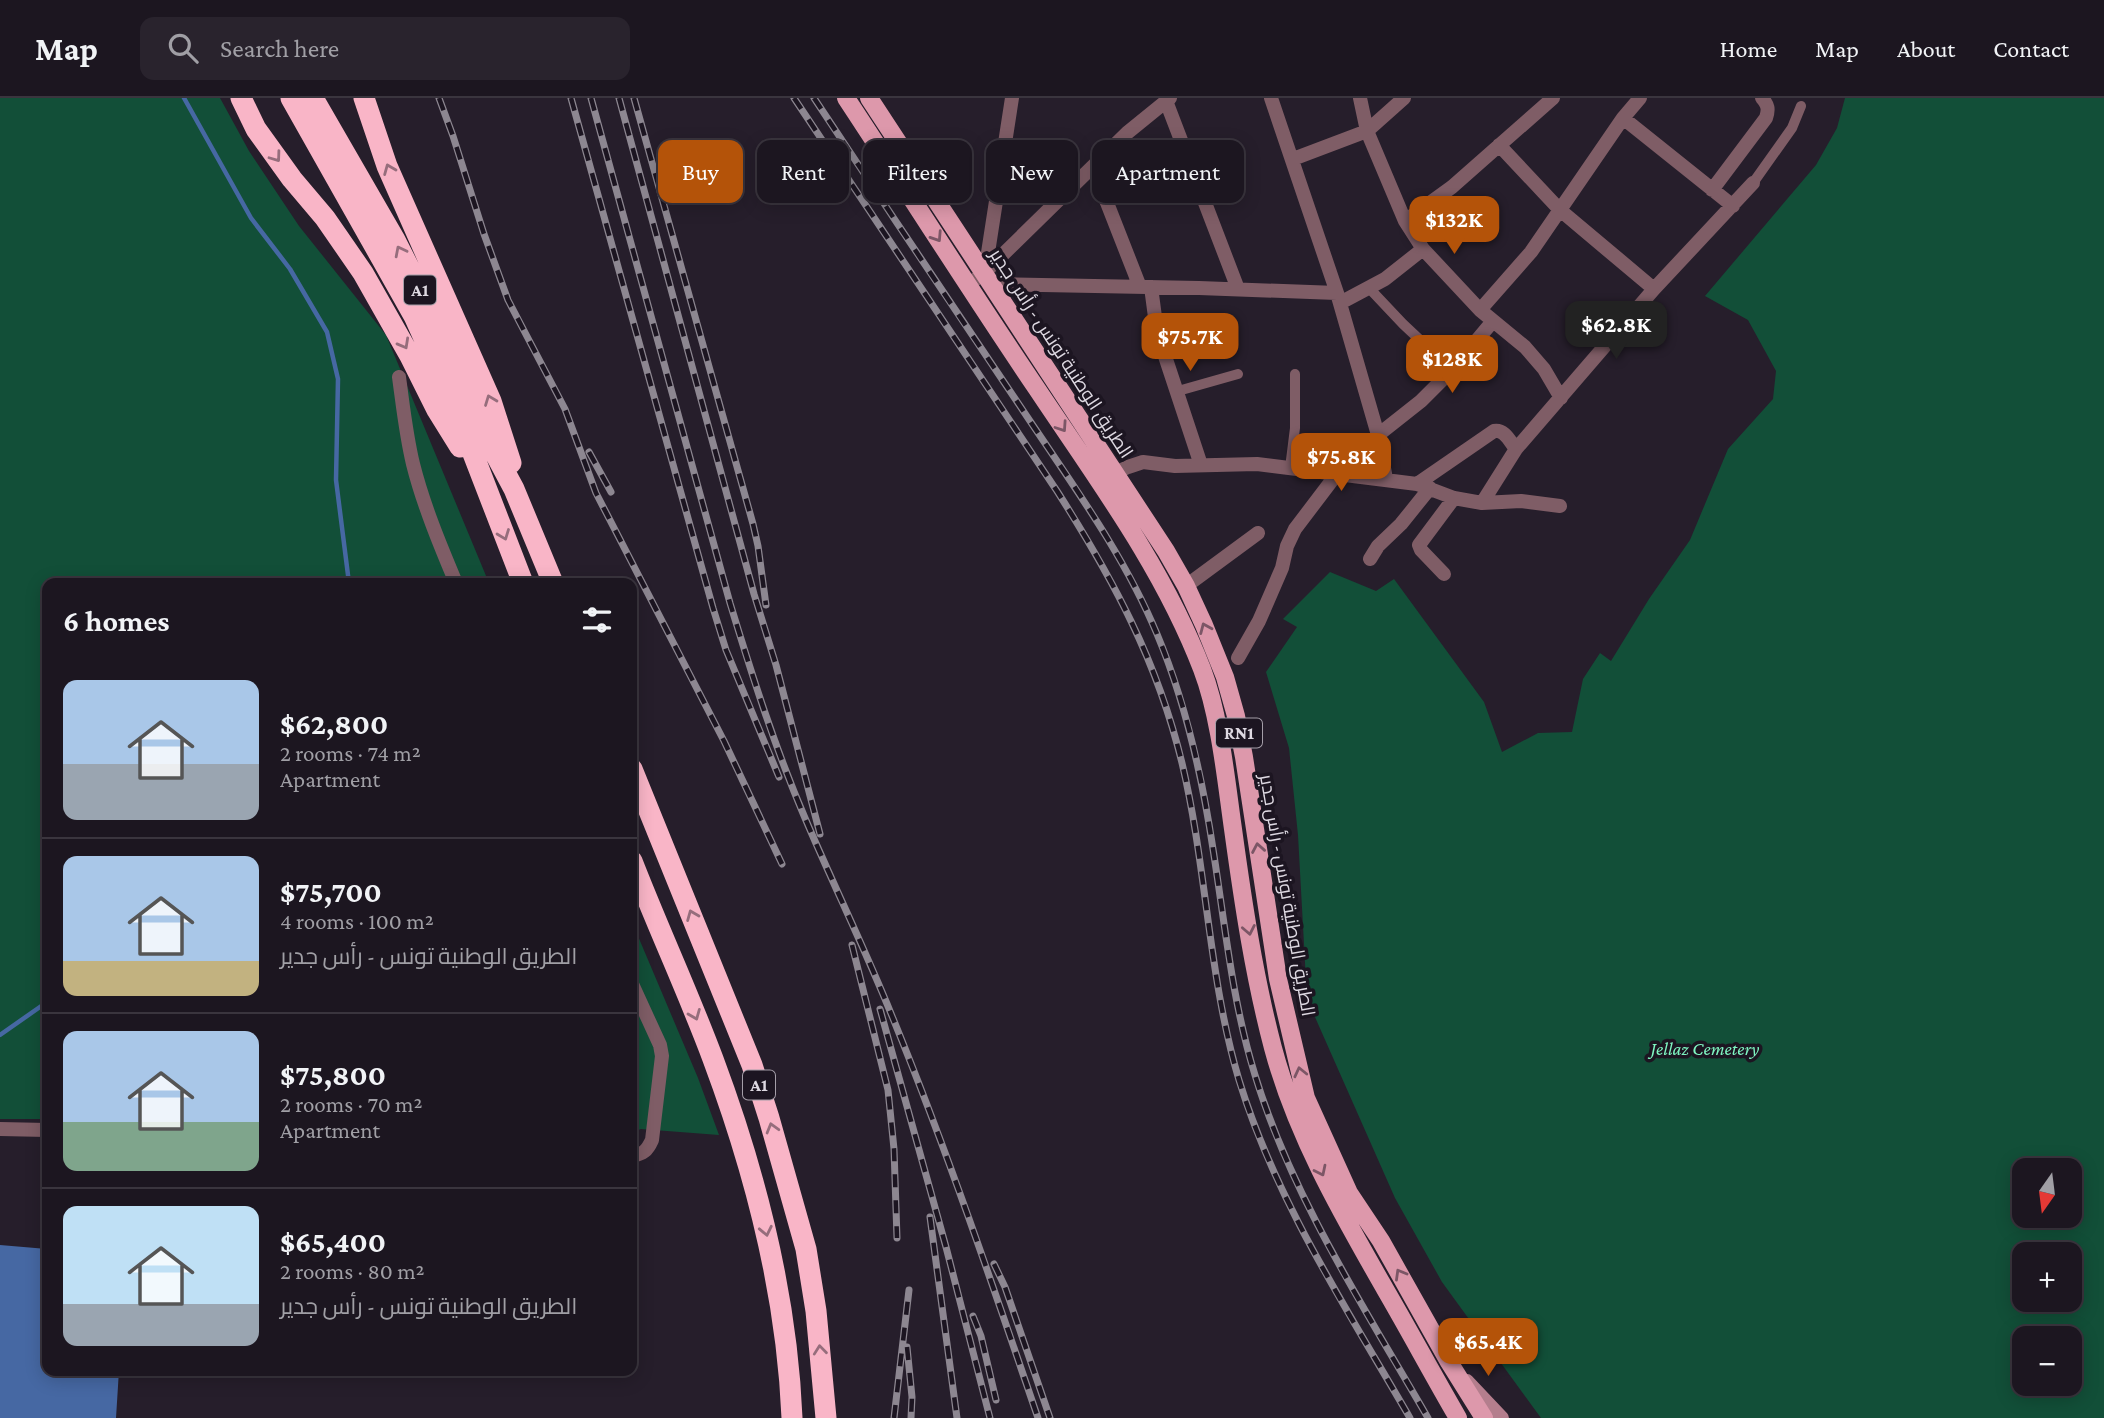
<!DOCTYPE html>
<meta charset="utf-8">
<style>
body{margin:0;font-family:"Crimson Pro",Cairo,serif;background:#29232d;color:#f1f3f6;height:100vh;display:flex;flex-direction:column;font-size:26px;white-space:nowrap}
*{box-sizing:border-box;margin:0}
p{font-size:23px;color:#a09fa5}
.icon{flex:none;width:38px;height:38px;fill:none;stroke:currentColor;stroke-width:2;stroke-linecap:round;stroke-linejoin:round}
.map{position:relative;flex:1;overflow:hidden}
.sheet{position:absolute;left:42px;top:480px;width:595px;height:798px;display:flex;flex-direction:column;background:#1c1620;border-radius:14px;box-shadow:0 4px 18px #0003,0 0 0 2px #3a353e}
.sheet>*{flex:none}
.hud{position:absolute;left:658px;top:42px;width:665px;height:63px;display:flex;gap:14px}
.needle{width:46px;rotate:194deg}
.controls{position:absolute;left:2012px;top:1060px;display:grid;gap:14px}
.controls a{display:grid;place-items:center;width:70px;height:70px;border-radius:14px;background:#1c1620;box-shadow:0 4px 18px #0003,0 0 0 2px #3a353e;font-size:35px}
.price{position:absolute;translate:-50% -60px;padding:0 16px;border-radius:14px;background:#b45309;color:#fff;font-size:23px;line-height:46px;filter:drop-shadow(0 2px 4px #0008)}
.price::after{content:'';position:absolute;left:50%;top:42px;width:21px;height:16px;margin-left:-10px;background:inherit;clip-path:polygon(0 0,100% 0,50% 100%)}
.price.current{background:#222;color:#fff}
ul{padding:0;list-style:none}
li{display:flex;align-items:center;gap:21px;height:175px;padding:0 21px}
li+li{border-top:2px solid #3a353e}
li span{display:grid;place-items:center;flex:none;width:196px;height:140px;border-radius:14px;color:#555}
li>.icon{margin-inline-start:auto}
span .icon{width:84px;height:84px;fill:#fffc;stroke-width:1}
li b{font-size:30px}
h2{display:flex;justify-content:space-between;align-items:center;height:84px;padding:0 21px;font-size:30px}
.pill{padding:0 24px;border-radius:14px;background:#1c1620;box-shadow:0 4px 18px #0003,0 0 0 2px #3a353e;font-size:24px;line-height:63px}
.pill.current{background:#b45309;color:#fff}
header{display:flex;align-items:center;gap:42px;box-sizing:border-box;height:98px;padding:0 35px;background:#1c1620;border-bottom:2px solid #3a353e}
header strong{font-size:33px}
nav{display:flex;gap:38px;margin-inline-start:auto;font-size:24px}
.search{width:490px;height:63px;background:#29232d;display:flex;align-items:center;gap:18px;box-sizing:border-box;padding:0 24px;border-radius:14px;color:#a09fa5;font-size:26px}
.map>svg:first-child{display:block}
</style>
<header>
<strong>Map</strong>
<div class="search"><svg class="icon" aria-label="search" viewBox="0 0 24 24"><circle cx="10" cy="10" r="6"/><path d="M15 15l6 6"/></svg>Search here</div>
<nav><a>Home</a><a>Map</a><a>About</a><a>Contact</a></nav>
</header>
<div class="map">
<svg width="2104" height="1320" viewBox="0 0 2104 1320">
<rect width="100%" height="100%" fill="#261e2b"/>
<path fill="#124f38" fill-rule="evenodd" d="M0,0H220L249,53L299,128L386,237L489,485H47V1021H0Z
M1845,0H2104V1320H1541L1442,1184L1395,1100L1307,901L1298,737L1289,650L1266,574L1297,529L1283,521L1330,474L1376,493L1394,481L1484,604L1502,654L1538,635L1572,634L1583,581L1600,555L1611,563L1649,501L1690,442L1728,351L1773,301L1776,273L1748,222L1705,198L1816,67L1837,30ZM2025,1073H2070V1118H2025ZM2025,1157H2070V1202H2025ZM2025,1241H2070V1286H2025Z
M632,824L698,980L719,1037L641,1031L632,1034Z"/>
<path fill="#4668a3" d="M0,1147L47,1151V1272H119L116,1320H0Z"/>
<g fill="none" stroke-linecap="round" stroke-linejoin="round">
<path stroke="#4668a3" stroke-width="4.5" d="M184,0L251,120L290,171L327,234L338,281L336,382L349,485
M0,937L47,904"/>
<path stroke="#7f5d66" stroke-width="10" d="M1753,85L1792,30L1801,8
M1369,190L1403,226L1452,272
M1178,293L1238,276
M1290,370L1295,330V276"/>
<path stroke="#7f5d66" stroke-width="14" d="M1271,0L1337,195L1378,337L1386,381
M1360,0L1367,33L1405,123L1423,151L1480,212L1525,249L1544,271L1561,300
M1166,3L1238,191
M1623,20L1733,108
M1499,47L1560,112L1654,191
M1293,61L1367,33L1404,0
M1093,69L1140,189
M1712,92L1766,20C1769,11 1768,7 1762,0
M1405,123L1452,89L1553,0
M985,174L1012,0
M993,186L1199,190L1337,195
M968,187L985,174L1127,35L1170,0
M1151,189L1157,234L1201,367
M1340,205L1385,181L1423,151
M1480,212L1531,154L1623,20L1640,0
M399,279C403,308 406,337 413,366C423,406 440,447 456,485
M1378,337L1421,303L1452,272L1493,223
M1115,375L1128,369L1143,364L1175,368L1257,366L1417,386L1454,400L1482,405L1521,403L1560,408
M1417,386L1494,333C1505,331 1510,344 1516,351
M1482,405L1516,351L1654,191L1753,85
M1370,461L1378,448L1401,426L1430,390
M1444,476L1421,452L1419,447L1454,400
M1186,488L1258,435
M1238,560L1259,523L1282,470L1287,448L1295,431L1336,377
M632,886L660,947L662,958L652,1042C647,1053 643,1056 632,1058
M0,1031L47,1032"/>
<path stroke="#b47e8d" stroke-width="14" d="M1467,1283L1502,1320"/>
<path stroke="#dd98ab" stroke-width="18" d="M846,0C910,97 972,195 1037,291C1097,381 1163,469 1202,571C1220,618 1226,682 1233,731C1243,804 1254,878 1273,950C1296,1036 1341,1114 1385,1191C1410,1234 1433,1277 1458,1320
M869,0L1166,453L1186,488L1204,527L1225,579L1236,618L1244,659L1278,881L1306,1000L1349,1095L1381,1143L1449,1264L1484,1320"/>
<path stroke="#f9b5c7" stroke-width="21" d="M241,0L256,31L292,81L325,120L363,175L410,258L437,312L460,349
M291,0L414,218L455,309L523,485
M313,0L395,142L430,211L473,314L514,391L553,485
M364,0L387,68L491,303L511,365
M632,671L752,967L769,1020L806,1151L816,1213L826,1320
M632,763C658,830 688,894 713,961C756,1076 787,1197 792,1320"/>
<g stroke="#8d8791" stroke-width="7">
<path id="rail" d="M439,0L453,38L484,136L508,202L565,311L596,395L724,643L782,766
M571,0L713,510L726,552L779,679
M591,0L730,505C752,577 775,650 805,720C833,786 865,851 892,918C946,1050 992,1185 1038,1320
M619,0L754,496L776,567L820,736
M634,0L753,426L758,448L766,507
M794,0L1057,393C1113,481 1157,562 1182,665C1207,770 1208,878 1239,982C1276,1103 1347,1211 1410,1320
M814,0C882,103 951,206 1020,308C1069,382 1123,454 1157,536C1186,605 1202,678 1213,751C1225,826 1232,903 1255,977C1292,1099 1364,1209 1428,1320
M589,354L611,394
M852,847L888,992L894,1051L897,1140
M880,911L946,1149L990,1320
M930,1119L957,1320
M994,1166L1005,1189L1050,1320
M973,1218L981,1238L996,1302
M907,1249L912,1299L911,1320
M894,1320L909,1192"/>
</g>
<use href="#rail" stroke="#1c1521" stroke-width="4.5" stroke-dasharray="13" stroke-linecap="butt"/>
</g>
<defs><path id="oneway-chevron" d="M-2-3.5L2.5 0L-2 3.5" fill="none" stroke-width="1.6" stroke-linecap="round" stroke-linejoin="round" transform="scale(1.75)"/></defs>
<g stroke="#966d7c">
<use href="#oneway-chevron" transform="translate(276 59) rotate(54)"/>
<use href="#oneway-chevron" transform="translate(389 71) rotate(-112)"/>
<use href="#oneway-chevron" transform="translate(400 153) rotate(-117)"/>
<use href="#oneway-chevron" transform="translate(404 246) rotate(61)"/>
<use href="#oneway-chevron" transform="translate(490 302) rotate(-111)"/>
<use href="#oneway-chevron" transform="translate(504 437) rotate(69)"/>
<use href="#oneway-chevron" transform="translate(692 817) rotate(-112)"/>
<use href="#oneway-chevron" transform="translate(695 917) rotate(68)"/>
<use href="#oneway-chevron" transform="translate(772 1030) rotate(-106)"/>
<use href="#oneway-chevron" transform="translate(766 1133) rotate(78)"/>
<use href="#oneway-chevron" transform="translate(820 1252) rotate(-96)"/>
</g>
<g stroke="#7c5666">
<use href="#oneway-chevron" transform="translate(937 139) rotate(57)"/>
<use href="#oneway-chevron" transform="translate(1062 329) rotate(56)"/>
<use href="#oneway-chevron" transform="translate(1205 530) rotate(-113)"/>
<use href="#oneway-chevron" transform="translate(1258 750) rotate(-100)"/>
<use href="#oneway-chevron" transform="translate(1249 832) rotate(79)"/>
<use href="#oneway-chevron" transform="translate(1300 974) rotate(-103)"/>
<use href="#oneway-chevron" transform="translate(1321 1073) rotate(64)"/>
<use href="#oneway-chevron" transform="translate(1400 1176) rotate(-120)"/>
</g>
<g text-anchor="middle" stroke-width="7" stroke-linejoin="round" paint-order="stroke">
<g fill="#1c1521" stroke="#a49ea8" stroke-width="2">
<rect x="404" y="177.5" width="32" height="29" rx="5"/>
<rect x="1216" y="620.5" width="46" height="29" rx="5"/>
<rect x="743" y="972.5" width="32" height="29" rx="5"/>
</g>
<g font-size="18" font-weight="bold" fill="#ded9e2">
<text x="420" y="198">A1</text>
<text x="1239" y="641">RN1</text>
<text x="759" y="993">A1</text>
</g>
<g font-size="19" fill="#ded9e2" stroke="#1c1521">
<text transform="translate(1062 255) rotate(57)" y="7">الطريق الوطنية تونس - رأس جدير</text>
<text transform="translate(1288 797) rotate(80)" y="7">الطريق الوطنية تونس - رأس جدير</text>
</g>
<g font-size="19" font-style="italic" fill="#7ff6c2" stroke="#1c1521">
<text x="1705" y="957">Jellaz Cemetery</text>
</g>
</g>
</svg>
<div class="controls">
<a><svg class="needle" viewBox="-14 -14 28 28"><path d="M0-13l5 13h-10z" fill="#e53935"/><path d="M0 13l5-13h-10z" fill="#a09fa5"/></svg></a>
<a>+</a>
<a>−</a>
</div>
<b class="price" style="left:1454px;top:158px">$132K</b>
<b class="price current" style="left:1616px;top:263px">$62.8K</b>
<b class="price" style="left:1190px;top:275px">$75.7K</b>
<b class="price" style="left:1452px;top:297px">$128K</b>
<b class="price" style="left:1341px;top:395px">$75.8K</b>
<b class="price" style="left:1488px;top:1280px">$65.4K</b>
<div class="hud">
<a class="pill current">Buy</a>
<a class="pill">Rent</a>
<a class="pill">Filters</a>
<a class="pill">New</a>
<a class="pill">Apartment</a>
</div>
<section class="sheet">
<h2>6 homes<svg class="icon" aria-label="filters" viewBox="0 0 24 24"><path d="M4 7h16M4 17h16"/><circle cx="9" cy="7" r="2"/><circle cx="15" cy="17" r="2"/></svg></h2>
<ul>
<li><span style="background:linear-gradient(#a9c7e8 60%,#9aa5b1 0)"><svg class="icon" aria-label="home" viewBox="0 0 24 24"><path d="M3 11l9-7 9 7M6 9v11h12V9"/></svg></span><div><b>$62,800</b><p>2 rooms · 74 m²</p><p>Apartment</p></div></li>
<li><span style="background:linear-gradient(#a9c7e8 75%,#c2b280 0)"><svg class="icon" aria-label="home" viewBox="0 0 24 24"><path d="M3 11l9-7 9 7M6 9v11h12V9"/></svg></span><div><b>$75,700</b><p>4 rooms · 100 m²</p><p>الطريق الوطنية تونس - رأس جدير</p></div></li>
<li><span style="background:linear-gradient(#a9c7e8 65%,#7fa58c 0)"><svg class="icon" aria-label="home" viewBox="0 0 24 24"><path d="M3 11l9-7 9 7M6 9v11h12V9"/></svg></span><div><b>$75,800</b><p>2 rooms · 70 m²</p><p>Apartment</p></div></li>
<li><span style="background:linear-gradient(#bfe0f5 70%,#9aa5b1 0)"><svg class="icon" aria-label="home" viewBox="0 0 24 24"><path d="M3 11l9-7 9 7M6 9v11h12V9"/></svg></span><div><b>$65,400</b><p>2 rooms · 80 m²</p><p>الطريق الوطنية تونس - رأس جدير</p></div></li>
</ul>
</section>
</div>
